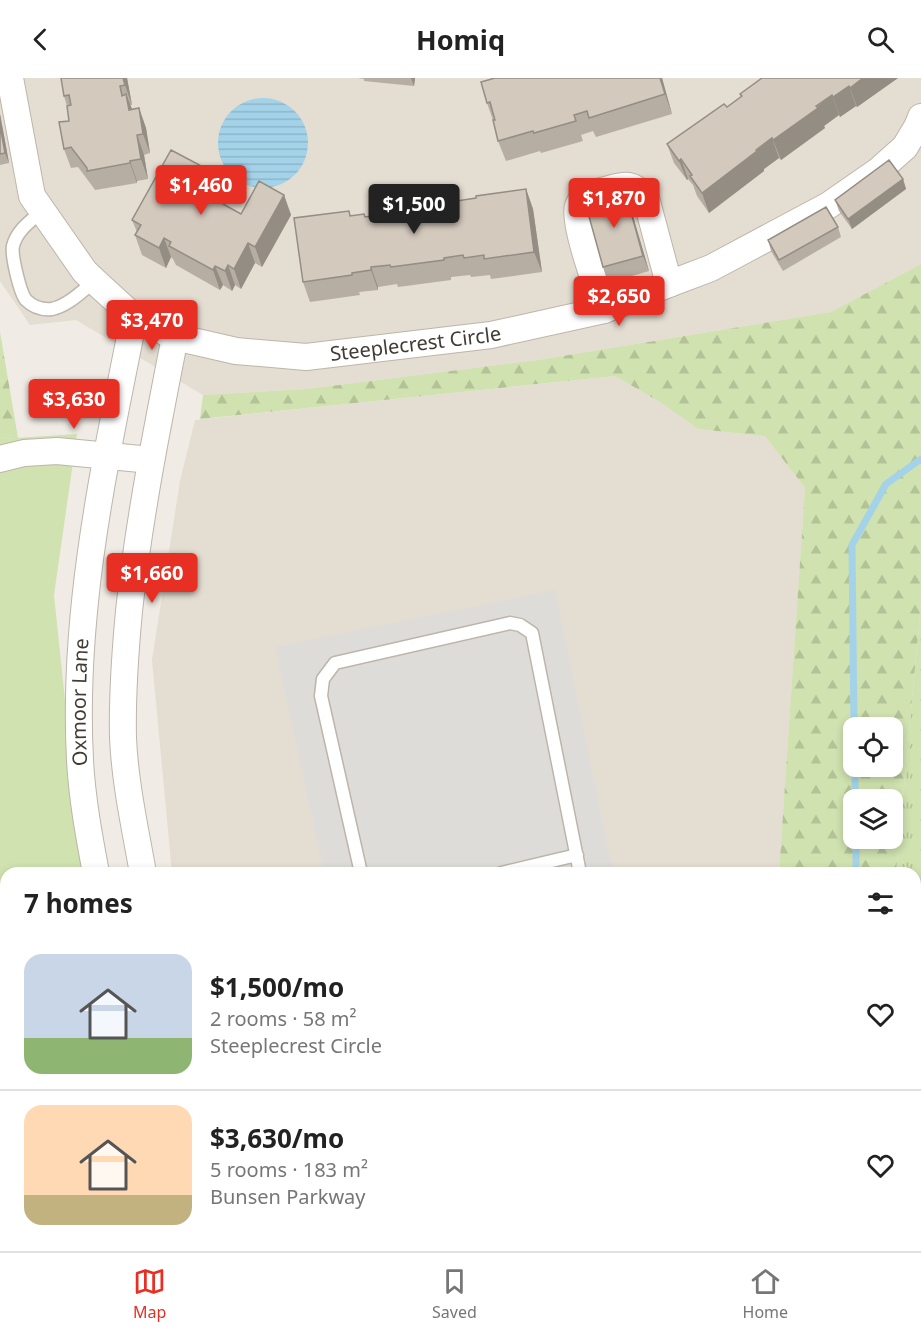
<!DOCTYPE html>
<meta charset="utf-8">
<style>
body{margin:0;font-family:"Noto Sans",sans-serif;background:#f2f2f2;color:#222;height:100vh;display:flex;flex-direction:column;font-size:22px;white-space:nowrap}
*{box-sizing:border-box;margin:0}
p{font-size:20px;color:#767676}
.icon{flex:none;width:33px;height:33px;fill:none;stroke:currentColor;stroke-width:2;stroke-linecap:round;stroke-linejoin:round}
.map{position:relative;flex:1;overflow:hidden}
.side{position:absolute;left:0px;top:789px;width:921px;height:384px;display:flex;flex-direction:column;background:#fff;border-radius:18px 18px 0 0;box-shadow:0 3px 9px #0003}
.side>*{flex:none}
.fabs{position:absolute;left:843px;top:639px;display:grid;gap:12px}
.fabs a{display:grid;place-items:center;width:60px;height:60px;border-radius:12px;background:#fff;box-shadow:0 3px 9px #0003;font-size:30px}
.price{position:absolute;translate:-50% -51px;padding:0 14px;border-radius:6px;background:#e82f23;color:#fff;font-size:20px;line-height:39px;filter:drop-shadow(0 2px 3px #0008)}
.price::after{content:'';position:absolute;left:50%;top:36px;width:18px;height:14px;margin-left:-9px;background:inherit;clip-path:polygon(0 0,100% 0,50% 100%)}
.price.selected{background:#222;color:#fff}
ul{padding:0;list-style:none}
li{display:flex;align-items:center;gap:18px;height:150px;padding:0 24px}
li+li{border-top:2px solid #e0e0e0}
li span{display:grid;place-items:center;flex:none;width:168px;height:120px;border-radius:18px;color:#555}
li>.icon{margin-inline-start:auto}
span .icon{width:72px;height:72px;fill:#fffc;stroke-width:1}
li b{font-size:26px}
h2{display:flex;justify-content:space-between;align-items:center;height:72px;padding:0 24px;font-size:26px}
header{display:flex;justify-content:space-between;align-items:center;height:78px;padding:0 24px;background:#fff;font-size:27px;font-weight:700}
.tabs{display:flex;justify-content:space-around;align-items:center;height:84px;border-top:2px solid #e0e0e0;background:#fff;font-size:16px;color:#767676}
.tabs a{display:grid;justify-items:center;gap:3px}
.tabs .selected{color:#e82f23}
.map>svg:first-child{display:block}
</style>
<header><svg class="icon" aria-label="back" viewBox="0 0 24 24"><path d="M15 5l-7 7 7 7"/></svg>Homiq<svg class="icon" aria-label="search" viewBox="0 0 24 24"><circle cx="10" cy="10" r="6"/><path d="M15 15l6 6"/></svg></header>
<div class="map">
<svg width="921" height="1173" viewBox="0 0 921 1173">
<defs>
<pattern id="grass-tufts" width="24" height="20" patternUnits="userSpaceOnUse" patternTransform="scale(1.5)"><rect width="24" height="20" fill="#cfe2af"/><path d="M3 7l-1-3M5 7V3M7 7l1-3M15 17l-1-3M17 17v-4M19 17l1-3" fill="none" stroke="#b3c397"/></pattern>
<pattern id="forest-firs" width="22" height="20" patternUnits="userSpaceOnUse" patternTransform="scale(1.5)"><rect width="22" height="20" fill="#cfe2af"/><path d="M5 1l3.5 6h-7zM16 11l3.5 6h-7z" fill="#b3c397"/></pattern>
<pattern id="water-rules" width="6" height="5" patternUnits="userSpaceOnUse" patternTransform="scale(1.5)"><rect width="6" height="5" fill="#a4d3e9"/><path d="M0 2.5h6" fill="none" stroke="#8eb6c8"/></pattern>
</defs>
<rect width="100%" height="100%" fill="#f0ebe4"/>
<path fill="#e4ddd2" d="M0,0H921V186L831,234L538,282L307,311L203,317L76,242L30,247L0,203Z
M615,298L660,324L698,351L765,358L805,410L779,795H172L152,582L180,403L195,342Z
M386,1167H762L758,1173H392Z"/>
<path fill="url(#grass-tufts)" d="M921,525V863L915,857V795H896Z
M6,922V1167H112L113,1173H0V923Z
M915,984L921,995V1173H758L762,1167H915Z"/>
<path fill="url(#forest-firs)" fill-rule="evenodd" d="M921,186V525L896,795H779L805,410L765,358L698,351L660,324L615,298L200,341L203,317L307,311L538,282L831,234ZM854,650H892V688H854ZM854,722H892V760H854Z
M0,254L18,360L0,361Z
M915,857L921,863V995L915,984Z"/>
<path fill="#cfe2af" d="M77,356L54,517L83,795H6V922L0,923V361Z"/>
<path fill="#dedcd9" d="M555,512L613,795H324L275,569Z"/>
<path fill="url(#water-rules)" d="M218 65a45 45 0 1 1 90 0a45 45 0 1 1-90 0Z"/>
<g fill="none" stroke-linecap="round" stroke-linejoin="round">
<path stroke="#a4d3e9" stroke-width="7" d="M854,650L852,467L886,406L921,381
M855,688V722
M856,760V795
M915,1098L921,1110"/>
<g stroke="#beb5aa" stroke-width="15">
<path id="lane" d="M42,133C31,143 17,152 13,168C11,177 20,215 26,222C33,229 42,232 52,231C68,228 83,212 95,203
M361,795L321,618L323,601L335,585L510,545L520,547L532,555L580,795
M501,795L577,777"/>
</g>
<g stroke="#beb5aa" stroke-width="28">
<g id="street">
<path id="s1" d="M10,0L32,118L85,194L101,209L134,239L175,259L236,273L306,279L491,257L604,232L669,206L711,190L829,127L878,93L905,69L917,49L921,39"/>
<path d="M604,232C598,213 572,143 578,128C582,116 598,114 609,111C626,106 633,105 646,120L669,206"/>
<path d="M0,381L24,375L57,373L151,382"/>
<path id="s2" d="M96,795C89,758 82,720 80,682C72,532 105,385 134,239"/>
<path d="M143,795C135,750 125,705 123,660C122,616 125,576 129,533C139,441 157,350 175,259"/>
<path d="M261,1167L266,1173"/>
<path d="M325,1167L332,1173"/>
<path d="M728,1167L734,1173"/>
<path d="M90,1173L116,1167"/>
</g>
</g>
<use href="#lane" stroke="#fff" stroke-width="12"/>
<use href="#street" stroke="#fff" stroke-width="26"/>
</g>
<path fill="#b6ada3" d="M127,0L132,27H130L132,31L139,30L146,50L150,75L144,77L148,101L137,103V105L95,112L93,109L78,89L71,90L64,71L69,43L67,28L64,18Z
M358,0H415L414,8L364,3V1Z
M662,0L672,36L596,59L593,53L581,57L583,63L541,75L540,73L506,83L498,63L493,42L487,25Z
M762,0H898L857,29L856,28L840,39L839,37L824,48L825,50L781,82L779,80L764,91V93L709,135L697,118L693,107L688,101L687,102L674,85L667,66L727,29L741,19L740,16Z
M0,36L9,85L0,87Z
M209,92L216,112L212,119L213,120L241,136L284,117L291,137L262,189L255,185L241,211L235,207L232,213L223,207L220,212L176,187L173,181L171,179L166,190L142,177L135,157L137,154L132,142Z
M903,101L906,111L852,151L839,133L835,122Z
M526,111L533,131L542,194L491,201L490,197L471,199L470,197L451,199V202L398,209L397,206L378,209V212L359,214L360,217L310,224L303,204L351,137L366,139L384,136L437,125L439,128L457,126L476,120Z
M630,128L649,193L608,205L603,189Z
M838,149L841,159L783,193L771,173L768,162Z"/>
<path fill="#948d84" d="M123,0H127L132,27L125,7Z
M411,0H415L414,8Z
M660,0H662L672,36L665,16Z
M863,0H898L857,29L850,10Z
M849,8L856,28L840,39L833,19Z
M126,16L134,36L129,32Z
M832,17L839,37L824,48L825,50L781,82L773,62Z
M139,30L146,50L150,75L143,56Z
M0,36L9,85L5,75L0,47Z
M137,57L144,77L148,101L141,81Z
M772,60L779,80L764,91V93L709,135L702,115Z
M681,81L688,101L687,102L679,83Z
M130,83L137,103V105L130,85Z
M209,92L216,112L212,119L215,127L203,115L202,104Z
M903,101L906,111L852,151L848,141Z
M526,111L533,131L542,194L534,174Z
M625,113L630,128L649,193L643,178Z
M284,117L291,137L262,189L255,169Z
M164,160L171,179L166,190L159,170Z
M248,165L255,185L241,211L234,191Z
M228,187L235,207L232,213L225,193Z
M215,188L223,207L220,212L213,192Z
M371,189L378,209V212L371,192Z"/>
<path fill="#d4c9bd" stroke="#948d84" stroke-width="1.5" d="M61,0H123L125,7L120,8L122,18L126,16L129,32L139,30L143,56L137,57L141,81L130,83V85L87,93V90L71,69L64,71L59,44L69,43L67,28L71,27L69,17L64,18Z
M495,0H660L665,16L589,40L587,33L574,37L576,43L534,55L533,53L498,63L493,42H495L490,24L487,25L481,4Z
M762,0H863L850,10L849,8L833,19L832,17L816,28L818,30L773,62L772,60L756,72L757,73L702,115L690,98L692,97L681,81L679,83L667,66L724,26L727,29L742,18L740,16Z
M0,47L5,75L0,76Z
M171,72L209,92L202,104L208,107L203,115L241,136L259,103L284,117L255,169L248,165L234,191L228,187L225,193L215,188L213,192L169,168L171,164L164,160L159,170L135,157L141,147L132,142Z
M889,82L903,101L848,141L835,122Z
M526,111L534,174L484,181V177L464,180L463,177L444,180V182L391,189L390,187L371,189V192L352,195V197L303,204L294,140L349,133L350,138L364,136L365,139L384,136V132L437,125V129L457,126L456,123L476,120V118Z
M625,113L643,178L603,189L585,124Z
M826,129L838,149L779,182L768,162Z"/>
<g text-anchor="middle" stroke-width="4.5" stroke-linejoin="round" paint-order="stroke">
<g font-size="20" fill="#423b34" stroke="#fff">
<text dy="7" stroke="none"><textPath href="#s1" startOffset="568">Steeplecrest Circle</textPath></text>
<text dy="7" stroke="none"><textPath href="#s2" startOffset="172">Oxmoor Lane</textPath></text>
</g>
</g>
</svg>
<div class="fabs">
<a><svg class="icon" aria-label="locate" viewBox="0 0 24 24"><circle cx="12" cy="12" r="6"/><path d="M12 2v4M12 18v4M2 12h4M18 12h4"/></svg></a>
<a><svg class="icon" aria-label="layers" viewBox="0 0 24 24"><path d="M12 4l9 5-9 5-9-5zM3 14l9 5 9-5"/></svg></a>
</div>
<b class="price" style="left:201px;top:138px">$1,460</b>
<b class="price" style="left:614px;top:151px">$1,870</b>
<b class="price selected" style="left:414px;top:157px">$1,500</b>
<b class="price" style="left:619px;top:249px">$2,650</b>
<b class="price" style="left:152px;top:273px">$3,470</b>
<b class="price" style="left:74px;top:352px">$3,630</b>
<b class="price" style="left:152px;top:526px">$1,660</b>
<section class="side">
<h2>7 homes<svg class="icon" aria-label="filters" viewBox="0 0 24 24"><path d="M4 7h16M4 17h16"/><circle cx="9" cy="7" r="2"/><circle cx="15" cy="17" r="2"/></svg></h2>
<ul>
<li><span style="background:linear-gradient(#c9d6e8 70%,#8fb573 0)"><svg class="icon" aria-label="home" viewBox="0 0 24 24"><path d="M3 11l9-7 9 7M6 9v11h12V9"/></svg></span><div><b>$1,500/mo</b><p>2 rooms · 58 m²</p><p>Steeplecrest Circle</p></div><svg class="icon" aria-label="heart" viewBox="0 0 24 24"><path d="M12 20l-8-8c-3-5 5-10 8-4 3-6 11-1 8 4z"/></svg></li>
<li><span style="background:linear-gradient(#ffd9b3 75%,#c2b280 0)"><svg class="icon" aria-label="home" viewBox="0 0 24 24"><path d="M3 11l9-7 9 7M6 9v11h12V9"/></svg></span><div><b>$3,630/mo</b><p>5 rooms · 183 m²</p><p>Bunsen Parkway</p></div><svg class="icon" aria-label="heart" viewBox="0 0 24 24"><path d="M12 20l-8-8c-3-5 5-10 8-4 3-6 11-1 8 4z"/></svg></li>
</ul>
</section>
</div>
<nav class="tabs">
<a class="selected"><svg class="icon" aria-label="map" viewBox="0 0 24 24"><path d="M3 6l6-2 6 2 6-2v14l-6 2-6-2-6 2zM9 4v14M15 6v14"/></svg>Map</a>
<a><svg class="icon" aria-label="saved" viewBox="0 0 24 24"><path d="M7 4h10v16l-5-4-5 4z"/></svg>Saved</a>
<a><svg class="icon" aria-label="home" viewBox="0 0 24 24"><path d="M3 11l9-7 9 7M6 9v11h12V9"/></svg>Home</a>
</nav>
